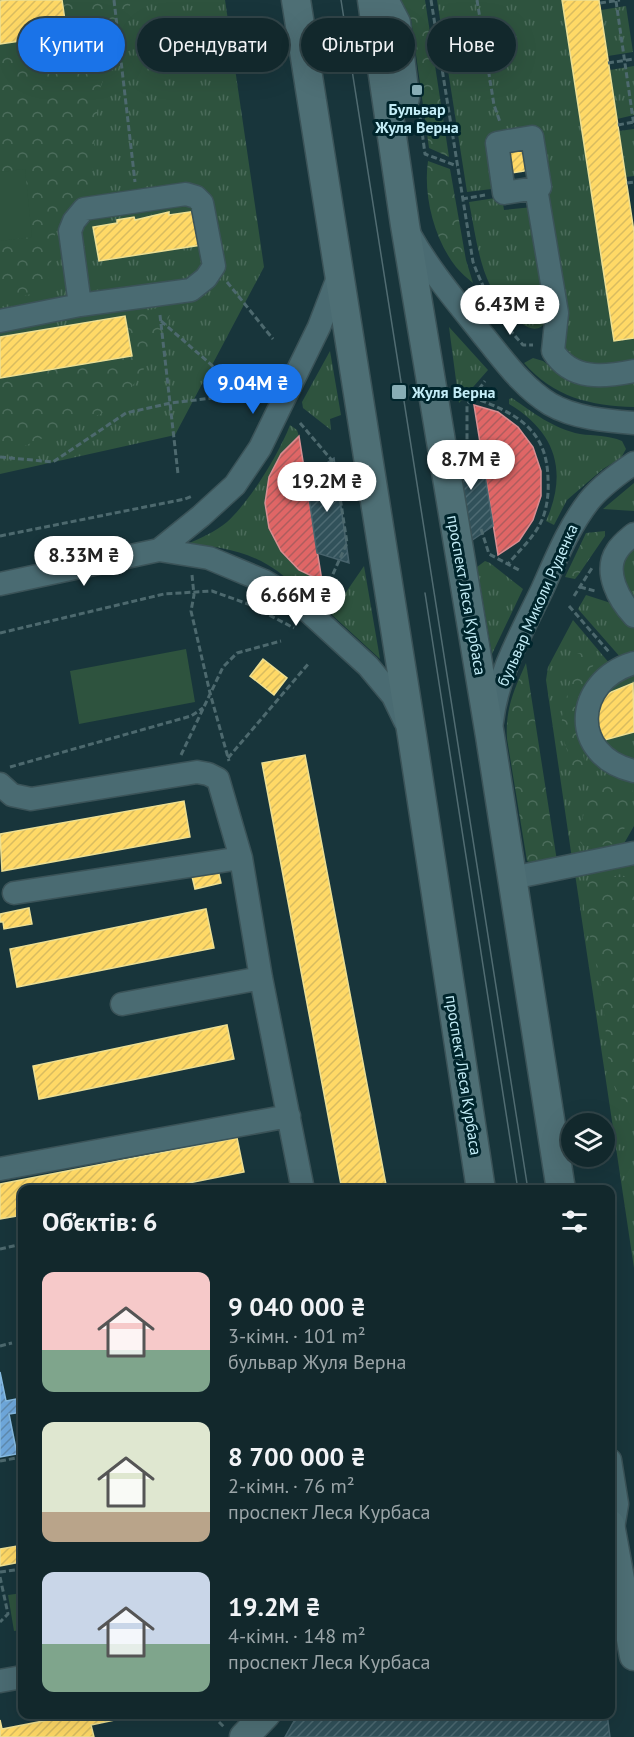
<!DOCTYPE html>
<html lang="uk">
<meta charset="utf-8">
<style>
body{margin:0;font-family:"PT Sans",sans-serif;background:#1f3438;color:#f1f3f6;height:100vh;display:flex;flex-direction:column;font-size:22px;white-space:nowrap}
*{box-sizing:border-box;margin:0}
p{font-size:20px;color:#9ca6a9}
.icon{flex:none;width:33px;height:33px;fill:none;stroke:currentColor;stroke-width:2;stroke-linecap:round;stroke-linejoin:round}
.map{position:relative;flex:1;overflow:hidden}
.drawer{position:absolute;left:18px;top:1185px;width:597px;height:534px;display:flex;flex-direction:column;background:#12282c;border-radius:12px;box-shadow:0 6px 24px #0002,0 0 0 2px #314448}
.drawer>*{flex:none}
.top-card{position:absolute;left:18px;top:18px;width:598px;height:54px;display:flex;gap:12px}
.tools{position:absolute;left:561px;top:1113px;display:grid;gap:12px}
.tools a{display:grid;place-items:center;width:54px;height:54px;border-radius:50%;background:#12282c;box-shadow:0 6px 24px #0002,0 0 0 2px #314448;font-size:30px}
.price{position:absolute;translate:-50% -51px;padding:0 14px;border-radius:21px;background:#fff;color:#222;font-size:20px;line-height:39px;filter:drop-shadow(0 2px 3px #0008)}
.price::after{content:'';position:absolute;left:50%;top:36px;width:18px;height:14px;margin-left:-9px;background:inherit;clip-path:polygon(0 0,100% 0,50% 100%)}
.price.active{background:#1a73e8;color:#fff}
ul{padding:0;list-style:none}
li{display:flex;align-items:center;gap:18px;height:150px;padding:0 24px}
li span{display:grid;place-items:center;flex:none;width:168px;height:120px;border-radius:12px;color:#555}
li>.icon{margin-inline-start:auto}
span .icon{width:72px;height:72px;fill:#fffc;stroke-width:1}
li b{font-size:26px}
h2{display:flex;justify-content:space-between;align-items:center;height:72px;padding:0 24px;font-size:26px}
.pill{padding:0 21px;border-radius:27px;background:#12282c;box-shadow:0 6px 24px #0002,0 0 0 2px #314448;font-size:21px;line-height:54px}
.pill.active{background:#1a73e8;color:#fff}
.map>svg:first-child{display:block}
</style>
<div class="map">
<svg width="634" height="1737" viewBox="0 0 634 1737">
<defs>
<pattern id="grass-tufts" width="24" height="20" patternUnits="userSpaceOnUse" patternTransform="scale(1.5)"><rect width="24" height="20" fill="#2e533e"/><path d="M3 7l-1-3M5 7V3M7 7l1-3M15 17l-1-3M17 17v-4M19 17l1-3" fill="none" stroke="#4b6c5b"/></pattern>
<pattern id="forest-crowns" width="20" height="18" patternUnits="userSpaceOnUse" patternTransform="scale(1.5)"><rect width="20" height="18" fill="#2e533e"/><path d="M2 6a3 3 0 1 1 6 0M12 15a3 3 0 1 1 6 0" fill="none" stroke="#4b6c5b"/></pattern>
<pattern id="homes-hatch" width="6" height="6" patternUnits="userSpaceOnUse" patternTransform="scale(1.5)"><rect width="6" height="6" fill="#ffd966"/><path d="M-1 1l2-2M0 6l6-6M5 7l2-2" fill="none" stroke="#d8bc60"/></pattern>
<pattern id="shops-hatch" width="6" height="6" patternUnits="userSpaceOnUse" patternTransform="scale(1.5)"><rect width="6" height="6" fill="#e06666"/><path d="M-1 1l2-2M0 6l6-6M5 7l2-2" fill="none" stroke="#ae5d5e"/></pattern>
<pattern id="schools-hatch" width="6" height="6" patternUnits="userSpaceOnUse" patternTransform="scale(1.5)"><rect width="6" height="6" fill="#6fa8dc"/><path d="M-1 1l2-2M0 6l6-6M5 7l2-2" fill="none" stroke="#5f8bb0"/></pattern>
<pattern id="building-hatch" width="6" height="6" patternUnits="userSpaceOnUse" patternTransform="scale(1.5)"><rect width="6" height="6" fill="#31515a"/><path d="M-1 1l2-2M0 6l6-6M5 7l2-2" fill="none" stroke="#4d6a72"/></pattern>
</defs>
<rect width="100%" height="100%" fill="#18353b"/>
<path fill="url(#grass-tufts)" d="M0,0H225L264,267L175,435L0,474Z
M437,0H562L614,341L634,338V364L610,368L562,357L537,132L500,188L467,192Z
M626,6L633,52L608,56L601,10Z
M634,66V115L617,119L610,70Z
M634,129V176L626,177L619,131Z
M502,197L504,210L533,207L548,320C540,331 532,331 521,323C481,294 478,247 469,202Z
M449,327L488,370L459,403Z
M330,351L341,415L330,419L331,430L303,408L302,402Z
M533,358L543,361L556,371L634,377V407C591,406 553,397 524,363Z
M512,398C532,412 554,429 580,434C594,436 608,435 622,441L626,449L621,458L603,469L567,500L554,525L546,521C568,472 556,432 509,404V399Z
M290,425L297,430L299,436L281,454L269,528L281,551L299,570L322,581L325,586C320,594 317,597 308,597C295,586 282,573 268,565C243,550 215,546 187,544C201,538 215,532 227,522C250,501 279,454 290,425Z
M634,483V511L603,509Z
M634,545V604C629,597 619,569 622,561C625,556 630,550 634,545Z
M485,561L490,563L523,589L492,654L477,567Z
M364,566L380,659L331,614Z
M586,595L617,605L634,624V655L621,658L578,609Z
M573,620L610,664L579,719L634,777V826L622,847L572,859L546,680L548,667Z
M634,673V761L620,758L600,742L605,688Z
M627,864L634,865V1268L575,874Z"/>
<path fill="url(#forest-crowns)" d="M62,0H132L99,91L91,182L57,222L47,290L0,302V44L67,34Z
M394,0H425L449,157L429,148L411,19H407Z
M428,161L450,169L466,260L473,283C467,278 461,273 456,267C434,239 423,195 428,161Z
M174,304L156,351L119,406L10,452L0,453V378L132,356L125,316Z
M605,531V536L579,574L575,579L565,577L586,533Z
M578,653L589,654L595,662L578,694L573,716L587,770L582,772L572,766L561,731L563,708L569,690L573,658Z
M526,663L557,861L533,864L527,861L507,739C505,709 514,690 526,663Z
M606,776H612L632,786C634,803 627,831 615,844L584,846L580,842C580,820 588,789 606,776Z
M593,877H630L634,883V1107L621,1098L610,1077L602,992L584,908V884Z"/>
<path fill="#2e533e" d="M25,169L32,237L0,241V172Z
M186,649L195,702L79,724L70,671Z
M22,1593V1630L14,1631L8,1595Z"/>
<path fill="url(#homes-hatch)" stroke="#eddf92" stroke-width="1.5" d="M9,0H62L67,34L0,44V1Z
M562,0H599L634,232V338L614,341Z
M508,144L530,149L529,167L524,171L512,173Z
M196,211L201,245L99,261L93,227L117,223V220L134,217L135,220L169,212V215Z
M125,316L132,356L0,378V337Z
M263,659L287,678L274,695L250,676Z
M633,683L634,732L597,742L592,700Z
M305,755L387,1190H342L262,763Z
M184,801L190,837L2,871L0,834Z
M217,866L221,883L195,889L191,872Z
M29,908L32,924L4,929L3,922H0V914Z
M206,909L214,948L17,987L10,949Z
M227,1025L234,1059L39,1099L33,1066Z
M237,1138L244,1172L154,1190H22V1215L0,1219V1184Z
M17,1546L21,1562L0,1566V1549Z
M79,1714H143L91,1725L94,1737H0V1720L2,1729Z"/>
<path fill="url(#shops-hatch)" stroke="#d78e92" stroke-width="1.5" d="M474,405L498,412L518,427L533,447L541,471V496L533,520L519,541L498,555Z
M299,436L318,556L322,581L299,570L281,551L269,528L265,503L269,477L281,454Z"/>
<path fill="url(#schools-hatch)" stroke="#88bde4" stroke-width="1.5" d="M0,1372L6,1401L22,1398V1412L9,1414L17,1454L0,1457Z"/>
<path fill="url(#building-hatch)" stroke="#47636c" stroke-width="1.5" d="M449,440L481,451L493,526L465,545Z
M334,458L349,563L317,553L306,477Z
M298,1714H607L610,1737H285Z"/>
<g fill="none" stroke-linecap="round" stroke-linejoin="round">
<g stroke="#3b5358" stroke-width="25">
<path id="minor" d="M536,188L540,187L532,137L497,143L504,193L536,188L557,313L553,351C571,381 604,377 634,371
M410,235C430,271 457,302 483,335C503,359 522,387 550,404C574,418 607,421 634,423
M0,321L80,305L191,290L206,278L214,266L202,203L196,197L186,194L84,209L74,221L70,231L80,305
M634,534C628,539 621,544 617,551C603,572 619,600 634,616
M159,550L201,516L235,485L260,448L319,327L339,275
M0,584L159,550L209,558L264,581L286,594L309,612L368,666L393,696L405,721
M634,663C573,681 569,756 634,771
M492,722C497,675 522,632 542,590C556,559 568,528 589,501C601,486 618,474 634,463
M0,784L12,795L31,799L197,772L208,774L218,779L241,858L261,978L303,1190
M512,878L634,853
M14,893L241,858
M122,1004L261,978
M0,1169L289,1116
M610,1460L617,1504L612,1535
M0,1681L22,1677"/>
</g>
<g stroke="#3b5358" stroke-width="31">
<path id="major" d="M296,0L412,736L481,1190
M372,0L405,225L490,736L561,1190
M384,0L396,23L405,98
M610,1524L634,1656
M244,1737L266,1714"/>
</g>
<path stroke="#4d696e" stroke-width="3" stroke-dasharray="6 3" stroke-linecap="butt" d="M114,0L135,182
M431,0L473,262C485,294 500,320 523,345H533
M477,0L494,105L500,122
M616,1L634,126
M600,3L620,0
M608,63L634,59
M420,116L425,154L457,166
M618,125L634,122
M627,183L634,182
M462,199L485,195
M227,282L273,339
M160,315L178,474
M161,321L245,394
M472,397C515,413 547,428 548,479C549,493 547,511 540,524C533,538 518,552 508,564
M300,423L335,464L347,543L323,596
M0,457L53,462L126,413L171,403L245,394
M470,466L467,443V405L485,381
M481,529L489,554L519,570
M0,536L185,499L192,496
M192,575L194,595L191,611L210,693L229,761
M580,587L595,591
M574,596L592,568
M569,606L609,652
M0,633L164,594L212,591L248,604L294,628
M181,755L223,667L237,653L281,641
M228,758L309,663
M10,767L191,716L203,708
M0,1249L22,1244
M0,1346L12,1343
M0,1461L22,1457
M0,1572L22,1569
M0,1577L8,1614L0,1622
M219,1722L224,1727"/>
<use href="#minor" stroke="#4a6b72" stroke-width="22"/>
<use href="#major" stroke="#4e6f75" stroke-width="28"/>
<path stroke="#516c72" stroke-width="1.5" d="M341,0L528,1190
M425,593L518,1190"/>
</g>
<g fill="#87adb5" stroke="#00252c" stroke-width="2">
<rect x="411" y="84" width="12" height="12" rx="3"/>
<rect x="391" y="384" width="16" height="16" rx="3"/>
</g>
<g text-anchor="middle" stroke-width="6" stroke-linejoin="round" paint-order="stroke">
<g font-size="16" font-weight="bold" fill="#c3edf7" stroke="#00252c">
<text x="417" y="115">Бульвар<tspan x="417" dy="18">Жуля Верна</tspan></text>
<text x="412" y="398" text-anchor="start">Жуля Верна</text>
</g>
<g font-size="16" fill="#c3edf7" stroke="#00252c">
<text transform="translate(467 595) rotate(80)" y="6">проспект Леся Курбаса</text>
<text transform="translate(537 605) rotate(-66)" y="6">бульвар Миколи Руденка</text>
<text transform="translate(464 1075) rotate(81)" y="6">проспект Леся Курбаса</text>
</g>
</g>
</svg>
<div class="tools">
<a><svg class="icon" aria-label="layers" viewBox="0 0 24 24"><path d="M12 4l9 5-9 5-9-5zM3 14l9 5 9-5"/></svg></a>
</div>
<b class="price" style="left:510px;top:336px">6.43M ₴</b>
<b class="price active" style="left:253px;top:415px">9.04M ₴</b>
<b class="price" style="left:471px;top:491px">8.7M ₴</b>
<b class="price" style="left:327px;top:513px">19.2M ₴</b>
<b class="price" style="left:84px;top:587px">8.33M ₴</b>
<b class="price" style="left:296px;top:627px">6.66M ₴</b>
<div class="top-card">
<a class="pill active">Купити</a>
<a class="pill">Орендувати</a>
<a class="pill">Фільтри</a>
<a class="pill">Нове</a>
</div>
<section class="drawer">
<h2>Об’єктів: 6<svg class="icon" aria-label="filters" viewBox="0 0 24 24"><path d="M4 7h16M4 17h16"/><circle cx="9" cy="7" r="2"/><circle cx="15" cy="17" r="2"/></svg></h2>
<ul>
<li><span style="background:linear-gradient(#f6c9c9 65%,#7fa58c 0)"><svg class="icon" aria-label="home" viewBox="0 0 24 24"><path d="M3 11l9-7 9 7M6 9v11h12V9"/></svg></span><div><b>9 040 000 ₴</b><p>3-кімн. · 101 m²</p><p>бульвар Жуля Верна</p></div></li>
<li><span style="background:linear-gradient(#dfe7d0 75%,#b9a48a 0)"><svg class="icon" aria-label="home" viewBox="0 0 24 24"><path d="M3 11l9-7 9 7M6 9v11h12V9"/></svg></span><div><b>8 700 000 ₴</b><p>2-кімн. · 76 m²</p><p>проспект Леся Курбаса</p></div></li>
<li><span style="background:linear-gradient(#c9d6e8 60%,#7fa58c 0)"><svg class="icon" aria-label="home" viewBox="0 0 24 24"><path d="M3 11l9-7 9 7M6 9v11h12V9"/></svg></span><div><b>19.2M ₴</b><p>4-кімн. · 148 m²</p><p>проспект Леся Курбаса</p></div></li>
</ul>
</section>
</div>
